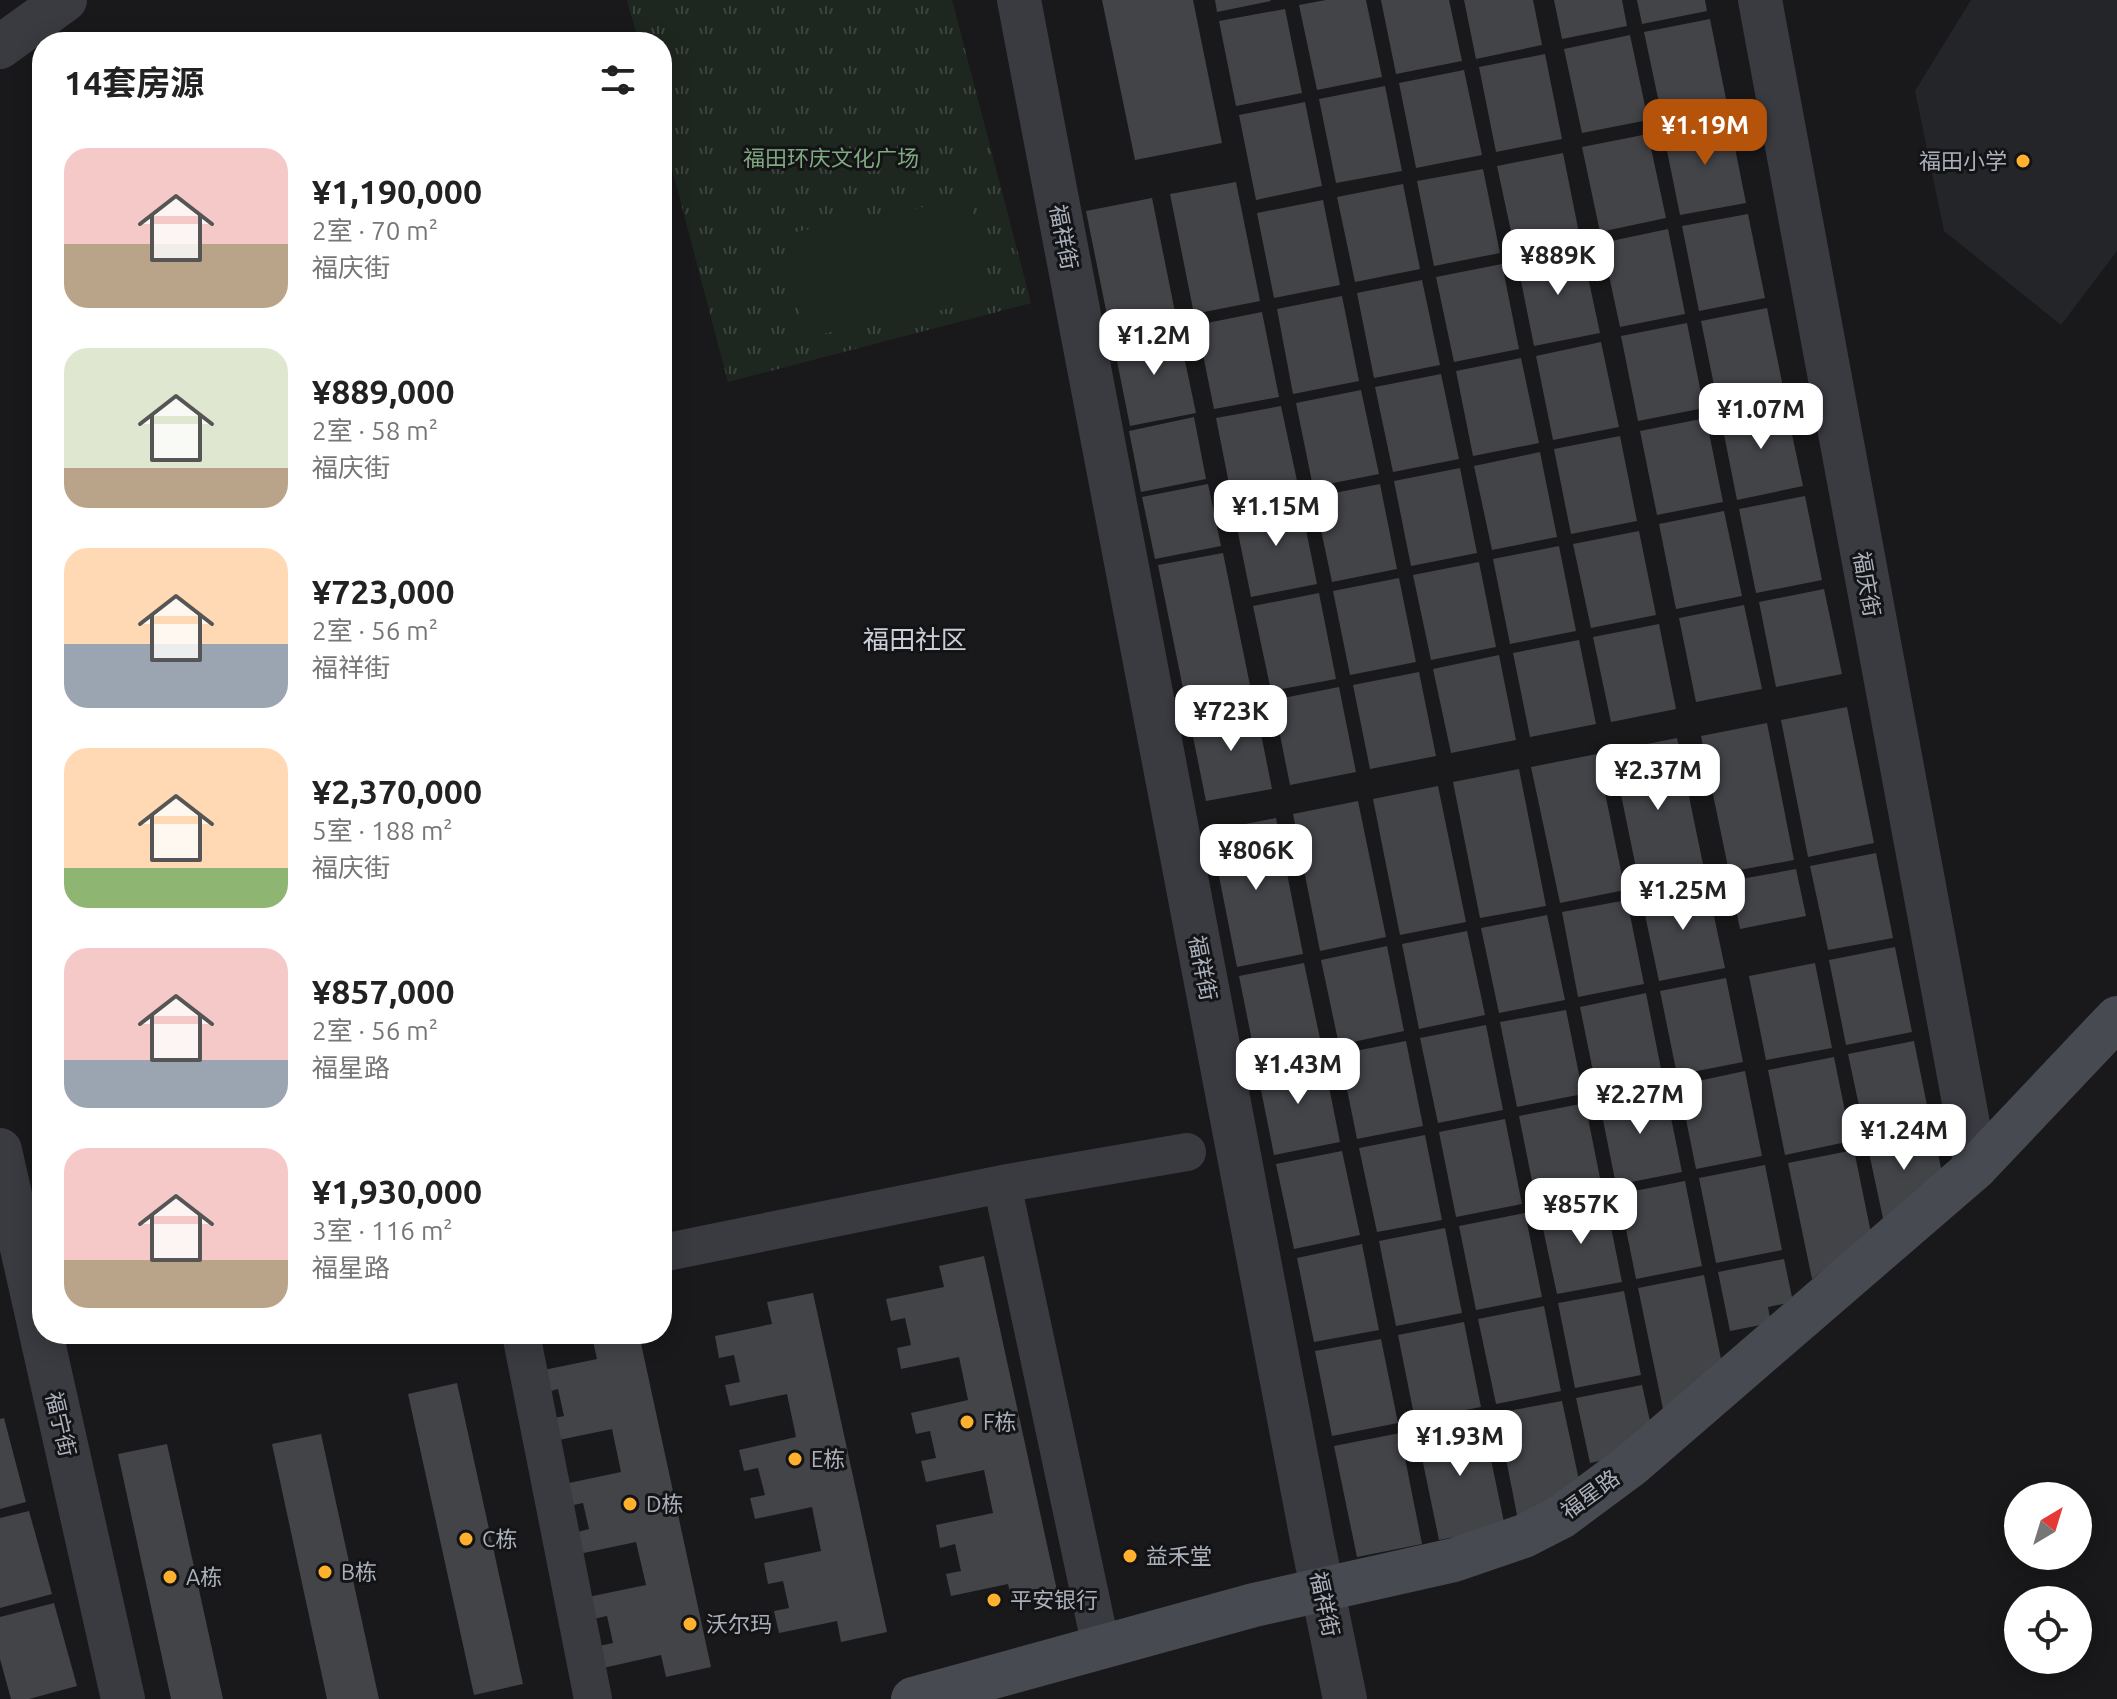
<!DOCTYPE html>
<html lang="zh">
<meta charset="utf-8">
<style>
body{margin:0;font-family:Ubuntu,"Noto Sans SC",sans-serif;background:#f2f2f2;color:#222;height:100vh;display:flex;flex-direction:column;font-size:30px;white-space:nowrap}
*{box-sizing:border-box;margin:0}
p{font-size:26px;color:#767676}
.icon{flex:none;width:44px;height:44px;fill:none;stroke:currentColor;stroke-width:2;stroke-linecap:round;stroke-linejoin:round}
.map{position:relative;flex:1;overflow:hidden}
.panel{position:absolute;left:32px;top:32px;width:640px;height:1312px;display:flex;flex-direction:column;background:#fff;border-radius:32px;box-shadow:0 4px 20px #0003}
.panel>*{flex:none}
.needle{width:52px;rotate:38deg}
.controls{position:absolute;left:2004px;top:1482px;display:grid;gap:16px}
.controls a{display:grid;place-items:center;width:88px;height:88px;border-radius:50%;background:#fff;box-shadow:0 4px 20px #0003;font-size:40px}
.price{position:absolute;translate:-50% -68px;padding:0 18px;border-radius:16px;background:#fff;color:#222;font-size:26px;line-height:52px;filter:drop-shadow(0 2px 4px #0008)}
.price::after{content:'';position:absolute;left:50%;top:48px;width:24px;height:18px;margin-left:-12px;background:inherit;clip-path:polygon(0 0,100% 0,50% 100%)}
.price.on{background:#b45309;color:#fff}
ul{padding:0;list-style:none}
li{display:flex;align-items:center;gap:24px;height:200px;padding:0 32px}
li span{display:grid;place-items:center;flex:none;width:224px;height:160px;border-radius:24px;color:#555}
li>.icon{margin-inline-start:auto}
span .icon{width:96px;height:96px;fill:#fffc;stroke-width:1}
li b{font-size:34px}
h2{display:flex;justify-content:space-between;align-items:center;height:96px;padding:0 32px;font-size:34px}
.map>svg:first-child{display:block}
</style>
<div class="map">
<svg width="2117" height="1699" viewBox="0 0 2117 1699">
<defs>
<pattern id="grass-tufts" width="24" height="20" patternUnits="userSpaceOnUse" patternTransform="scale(2)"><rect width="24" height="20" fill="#1e271f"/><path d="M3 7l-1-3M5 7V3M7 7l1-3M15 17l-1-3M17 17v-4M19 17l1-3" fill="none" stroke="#3c443e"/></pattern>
</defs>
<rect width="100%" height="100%" fill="#19191b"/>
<path fill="#242528" d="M1971,0H2117V251L2061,325L1944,231L1915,91Z"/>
<path fill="url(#grass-tufts)" d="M627,0H952L1031,303L728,382L662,131V42H639Z"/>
<path fill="#1e271f" d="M970,198L991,300L806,337L785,234Z"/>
<path fill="#434448" d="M1102,0H1193L1222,143L1135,160Z
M1215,0H1270L1271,1L1217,12Z
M1326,0H1366L1382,77L1317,90L1299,5Z
M1381,0H1449L1462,61L1396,74Z
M1464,0H1533L1542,45L1476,59Z
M1554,0H1622L1627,26L1562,39Z
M1637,0H1705L1707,11L1642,24Z
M1285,9L1302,93L1236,106L1219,21Z
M1710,19L1727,104L1662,117L1644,32Z
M1630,35L1648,120L1582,133L1564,49Z
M1545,54L1562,139L1496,152L1479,67Z
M1464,70L1482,155L1416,168L1399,83Z
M1385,86L1402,171L1336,183L1319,99Z
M1305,102L1322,186L1256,200L1239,115Z
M1729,118L1746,203L1680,215L1663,131Z
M1648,134L1666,218L1600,232L1582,147Z
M1563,153L1580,238L1515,250L1497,166Z
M1483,169L1500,253L1434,266L1417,181Z
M1236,182L1260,301L1194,314L1170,194Z
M1403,184L1420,269L1355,282L1337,197Z
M1152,198L1176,317L1110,330L1086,211Z
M1323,200L1340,285L1274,298L1257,213Z
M1748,214L1765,298L1699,311L1682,226Z
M1668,229L1685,314L1620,327L1602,243Z
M1582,249L1600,333L1534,346L1517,261Z
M1502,264L1519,349L1454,362L1436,277Z
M1422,280L1440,365L1374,378L1357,293Z
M1342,296L1359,381L1293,394L1277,309Z
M1767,308L1784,392L1718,405L1701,321Z
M1262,312L1279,397L1214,409L1197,325Z
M1687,323L1704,408L1638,421L1621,336Z
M1178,328L1196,413L1130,426L1113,341Z
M1601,342L1619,427L1553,440L1536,356Z
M1521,358L1539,443L1473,456L1456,371Z
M1441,374L1459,459L1393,472L1375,387Z
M1361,390L1379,474L1313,487L1296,403Z
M1785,402L1803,486L1737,500L1720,414Z
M1281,406L1299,490L1233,504L1216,418Z
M1194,417L1206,479L1141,492L1129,431Z
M1706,418L1723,502L1657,515L1640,431Z
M1620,436L1637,521L1571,534L1554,449Z
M1540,452L1557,537L1492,550L1474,466Z
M1460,468L1477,553L1411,566L1394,481Z
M1208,484L1221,546L1155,559L1142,497Z
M1380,484L1397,569L1332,582L1314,497Z
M1805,496L1822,580L1756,593L1739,509Z
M1300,500L1317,584L1251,597L1234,513Z
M1724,511L1742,596L1676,609L1659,524Z
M1639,531L1656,615L1591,628L1573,544Z
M1559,546L1576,631L1510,644L1493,559Z
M1223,553L1252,695L1187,708L1158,565Z
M1479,562L1496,647L1431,660L1413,575Z
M1399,578L1416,662L1350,675L1333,591Z
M1824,589L1842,674L1776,687L1759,602Z
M1319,593L1336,679L1271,691L1253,606Z
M1744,605L1762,689L1696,702L1679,618Z
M1659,624L1676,709L1611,722L1593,637Z
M1579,640L1596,724L1530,737L1513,653Z
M1499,655L1516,740L1451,753L1433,669Z
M1419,672L1436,756L1370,769L1353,685Z
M1339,687L1356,772L1290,785L1273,700Z
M1255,704L1272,789L1206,801L1189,717Z
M1847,707L1874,843L1808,857L1781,720Z
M1767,723L1794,860L1729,872L1701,736Z
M1677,738L1705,874L1640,887L1612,751Z
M1597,754L1625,890L1560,903L1531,767Z
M1519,769L1546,906L1480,918L1453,782Z
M1438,786L1466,922L1400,935L1373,799Z
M1358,801L1386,937L1320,951L1293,814Z
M1276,818L1303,954L1237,967L1210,831Z
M1876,853L1893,938L1828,950L1810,866Z
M1796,869L1806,916L1740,929L1730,881Z
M1707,883L1725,968L1659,981L1641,896Z
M1627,900L1644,984L1578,997L1562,912Z
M1547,915L1565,1000L1499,1013L1481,928Z
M1467,931L1485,1015L1419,1029L1402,944Z
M1387,946L1404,1031L1339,1045L1321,960Z
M1895,947L1912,1032L1846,1045L1829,960Z
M1304,963L1322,1048L1256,1061L1239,976Z
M1815,963L1832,1048L1766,1060L1749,976Z
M1726,978L1743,1062L1677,1075L1660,991Z
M1646,993L1663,1079L1597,1091L1580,1007Z
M1566,1010L1583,1094L1517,1107L1500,1022Z
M1486,1025L1503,1110L1438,1123L1420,1038Z
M1406,1041L1423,1126L1357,1139L1340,1054Z
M1914,1041L1931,1125L1866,1139L1848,1054Z
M1323,1057L1340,1142L1274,1155L1257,1070Z
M1834,1057L1851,1141L1785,1155L1768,1070Z
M1745,1071L1762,1156L1696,1169L1679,1085Z
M1665,1088L1682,1172L1616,1185L1599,1100Z
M1585,1103L1602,1188L1536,1201L1519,1116Z
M1505,1119L1522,1204L1456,1217L1439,1132Z
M1425,1135L1442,1220L1377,1232L1359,1148Z
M1934,1135L1943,1177L1884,1223L1868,1148Z
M1854,1150L1871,1233L1812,1279L1788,1163Z
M1342,1151L1360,1235L1294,1249L1276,1164Z
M1765,1165L1782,1250L1716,1263L1699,1178Z
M1685,1181L1702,1266L1636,1279L1619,1194Z
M1605,1197L1622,1282L1557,1294L1539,1210Z
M1525,1213L1542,1297L1476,1310L1459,1226Z
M1445,1228L1462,1313L1396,1326L1379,1241Z
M1362,1244L1379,1330L1314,1342L1297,1258Z
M984,1256L1058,1595L1013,1605L1008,1584L951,1596L946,1574L961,1571L955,1544L940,1548L936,1525L993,1513L984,1470L926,1482L921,1461L936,1458L930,1431L916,1434L911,1413L968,1400L959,1357L901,1369L897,1348L911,1345L905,1318L891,1321L886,1299L944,1287L939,1266Z
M1784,1259L1793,1302L1768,1307L1771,1323L1730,1331L1718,1272Z
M1704,1275L1721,1359L1663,1409L1638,1288Z
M1624,1291L1641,1375L1575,1388L1558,1303Z
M813,1293L887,1632L841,1642L837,1621L779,1633L774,1611L789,1608L783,1581L768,1584L764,1563L821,1551L812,1507L755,1519L750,1498L765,1495L758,1468L744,1471L739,1450L796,1437L787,1394L730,1406L725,1385L740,1382L734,1355L719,1358L715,1336L772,1324L767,1302Z
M1544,1306L1561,1391L1496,1404L1478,1319Z
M1464,1322L1481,1407L1415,1420L1398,1335Z
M606,1334H639L711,1667L666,1677L661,1655L603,1668L599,1646L613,1643L607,1616L593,1619L588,1597L646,1585L636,1542L579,1554L574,1533L589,1529L583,1503L569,1506L564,1484L621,1472L612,1429L554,1441L550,1419L564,1416L558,1389L544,1393L539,1371L597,1359L592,1337Z
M1381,1339L1398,1423L1332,1436L1315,1351Z
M457,1383L523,1684L474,1695L408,1394Z
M1642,1385L1650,1421L1604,1460L1590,1463L1576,1398Z
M1562,1401L1579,1480L1519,1525L1497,1413Z
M1482,1416L1505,1527L1439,1540L1416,1429Z
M4,1418L26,1502L0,1509V1419Z
M1400,1433L1422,1544L1357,1557L1334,1446Z
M321,1434L379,1699H327L272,1444Z
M167,1444L223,1699H171L118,1454Z
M29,1511L52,1594L0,1608V1518Z
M54,1603L77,1686L29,1699H11L0,1659V1617Z"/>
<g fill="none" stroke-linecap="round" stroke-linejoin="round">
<path stroke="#393b41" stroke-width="38" d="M1002,1184L1101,1647
M662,1253L1002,1184L1187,1152
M521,1334L593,1699"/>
<path stroke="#393b41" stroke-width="44" d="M1019,0L1312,1539L1345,1699
M1760,0L1976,1167
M0,47L65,0
M0,1150L123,1699"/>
<path stroke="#474a51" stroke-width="44" d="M913,1699L1254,1605L1454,1560L1524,1536L1561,1517L1631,1465L1976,1167L2117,1018"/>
</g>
<g fill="#ffb12d" stroke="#141416" stroke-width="3">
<circle cx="2023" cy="161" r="8"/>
<circle cx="967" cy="1422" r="8"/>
<circle cx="795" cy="1459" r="8"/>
<circle cx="630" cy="1504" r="8"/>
<circle cx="466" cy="1539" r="8"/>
<circle cx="1130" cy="1556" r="8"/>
<circle cx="325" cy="1572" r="8"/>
<circle cx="170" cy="1577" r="8"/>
<circle cx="994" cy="1600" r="8"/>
<circle cx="690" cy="1624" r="8"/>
</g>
<g text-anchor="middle" stroke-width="6" stroke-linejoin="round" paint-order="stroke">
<g font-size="22" fill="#7fa980" stroke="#141416">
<text x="831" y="166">福田环庆文化广场</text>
</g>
<g font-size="22" fill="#aab0bc" stroke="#141416" text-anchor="start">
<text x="2007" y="169" text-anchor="end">福田小学</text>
<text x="983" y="1430">F栋</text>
<text x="811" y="1467">E栋</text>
<text x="646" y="1512">D栋</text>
<text x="482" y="1547">C栋</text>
<text x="1146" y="1564">益禾堂</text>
<text x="341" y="1580">B栋</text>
<text x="186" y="1585">A栋</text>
<text x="1010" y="1608">平安银行</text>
<text x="706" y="1632">沃尔玛</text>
</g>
<g font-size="22" fill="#aab0bc" stroke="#141416">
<text transform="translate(1064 237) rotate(79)" y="8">福祥街</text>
<text transform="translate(1867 584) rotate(80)" y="8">福庆街</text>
<text transform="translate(1203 968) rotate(79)" y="8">福祥街</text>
<text transform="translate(61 1424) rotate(77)" y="8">福宁街</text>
<text transform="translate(1590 1494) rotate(-36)" y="8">福星路</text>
<text transform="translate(1325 1604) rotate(78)" y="8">福祥街</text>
</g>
<g font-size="26" fill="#cbcfd8" stroke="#141416">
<text x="915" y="649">福田社区</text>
</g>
</g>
</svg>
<div class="controls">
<a><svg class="needle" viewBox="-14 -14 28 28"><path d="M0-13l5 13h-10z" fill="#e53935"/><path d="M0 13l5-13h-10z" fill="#767676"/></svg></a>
<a><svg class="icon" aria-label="locate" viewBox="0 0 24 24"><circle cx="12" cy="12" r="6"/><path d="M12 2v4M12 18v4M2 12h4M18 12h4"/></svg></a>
</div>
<b class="price on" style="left:1705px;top:167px">¥1.19M</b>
<b class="price" style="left:1558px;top:297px">¥889K</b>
<b class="price" style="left:1154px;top:377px">¥1.2M</b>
<b class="price" style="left:1761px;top:451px">¥1.07M</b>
<b class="price" style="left:1276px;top:548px">¥1.15M</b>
<b class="price" style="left:1231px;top:753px">¥723K</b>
<b class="price" style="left:1658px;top:812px">¥2.37M</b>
<b class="price" style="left:1256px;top:892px">¥806K</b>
<b class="price" style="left:1683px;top:932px">¥1.25M</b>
<b class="price" style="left:1298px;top:1106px">¥1.43M</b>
<b class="price" style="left:1640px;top:1136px">¥2.27M</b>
<b class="price" style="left:1904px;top:1172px">¥1.24M</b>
<b class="price" style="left:1581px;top:1246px">¥857K</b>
<b class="price" style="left:1460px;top:1478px">¥1.93M</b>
<section class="panel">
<h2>14套房源<svg class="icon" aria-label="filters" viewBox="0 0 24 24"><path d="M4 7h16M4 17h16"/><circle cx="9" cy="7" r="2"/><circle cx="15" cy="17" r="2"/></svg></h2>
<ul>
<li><span style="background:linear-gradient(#f6c9c9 60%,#b9a48a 0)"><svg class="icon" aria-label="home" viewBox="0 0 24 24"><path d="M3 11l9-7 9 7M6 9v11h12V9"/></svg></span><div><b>¥1,190,000</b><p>2室 · 70 m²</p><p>福庆街</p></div></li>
<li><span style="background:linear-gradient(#dfe7d0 75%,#b9a48a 0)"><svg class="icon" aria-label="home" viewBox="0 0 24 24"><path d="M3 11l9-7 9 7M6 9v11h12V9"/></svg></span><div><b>¥889,000</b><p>2室 · 58 m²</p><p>福庆街</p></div></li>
<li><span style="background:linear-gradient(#ffd9b3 60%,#9aa5b1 0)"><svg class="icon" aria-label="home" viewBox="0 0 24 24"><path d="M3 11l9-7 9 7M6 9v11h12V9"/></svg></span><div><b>¥723,000</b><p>2室 · 56 m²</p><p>福祥街</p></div></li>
<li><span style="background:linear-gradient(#ffd9b3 75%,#8fb573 0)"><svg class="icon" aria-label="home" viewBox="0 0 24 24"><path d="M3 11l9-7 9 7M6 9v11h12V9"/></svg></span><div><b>¥2,370,000</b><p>5室 · 188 m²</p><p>福庆街</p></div></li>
<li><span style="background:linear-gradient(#f6c9c9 70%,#9aa5b1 0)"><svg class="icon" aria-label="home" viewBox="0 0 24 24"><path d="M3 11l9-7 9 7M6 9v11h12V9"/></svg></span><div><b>¥857,000</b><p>2室 · 56 m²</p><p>福星路</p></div></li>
<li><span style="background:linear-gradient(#f6c9c9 70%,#b9a48a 0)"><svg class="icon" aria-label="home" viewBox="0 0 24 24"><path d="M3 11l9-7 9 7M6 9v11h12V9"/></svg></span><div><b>¥1,930,000</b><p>3室 · 116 m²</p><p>福星路</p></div></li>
</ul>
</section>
</div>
